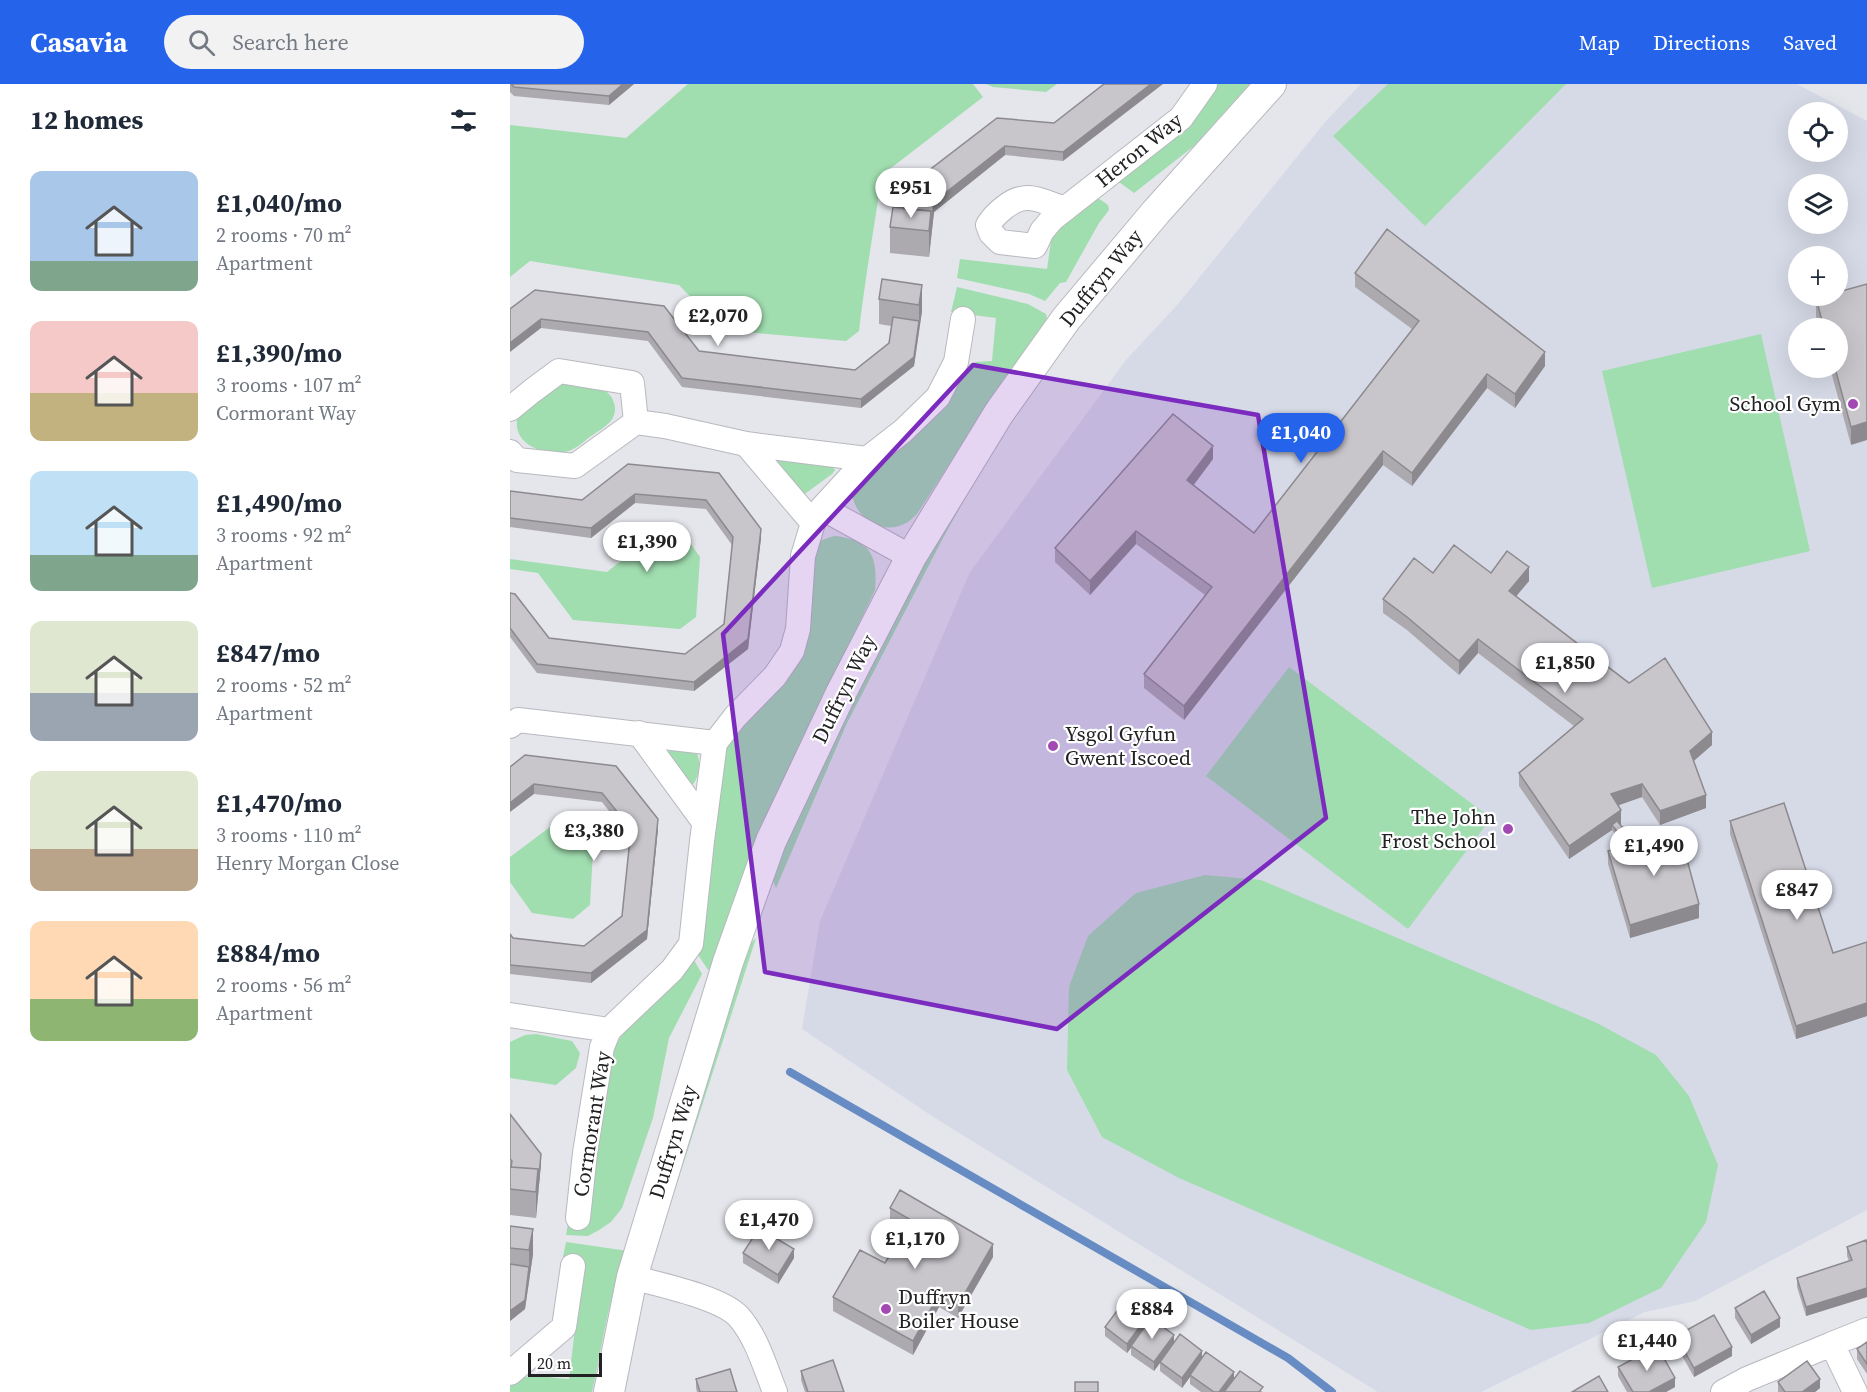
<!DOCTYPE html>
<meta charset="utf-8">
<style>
body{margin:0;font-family:"Source Serif 4",serif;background:#f2f2f3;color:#1f2937;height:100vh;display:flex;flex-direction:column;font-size:22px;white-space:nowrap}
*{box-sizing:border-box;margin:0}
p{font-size:20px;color:#747a83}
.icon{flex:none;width:33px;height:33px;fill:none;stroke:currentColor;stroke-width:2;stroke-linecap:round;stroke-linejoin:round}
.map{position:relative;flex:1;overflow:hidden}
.side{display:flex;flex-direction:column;background:#fff;width:510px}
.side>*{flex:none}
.fabs{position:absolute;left:1278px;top:18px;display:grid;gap:12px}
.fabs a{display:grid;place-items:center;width:60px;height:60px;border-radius:50%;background:#fff;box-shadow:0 6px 24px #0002;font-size:30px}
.scale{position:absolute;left:18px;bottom:15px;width:74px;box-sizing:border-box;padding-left:6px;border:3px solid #222224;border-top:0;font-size:16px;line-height:21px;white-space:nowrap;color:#222224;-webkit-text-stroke:4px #fff;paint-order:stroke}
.price{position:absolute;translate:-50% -51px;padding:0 14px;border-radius:21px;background:#fff;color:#222;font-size:20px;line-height:39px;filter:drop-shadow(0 2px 3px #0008)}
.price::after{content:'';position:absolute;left:50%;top:36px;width:18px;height:14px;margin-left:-9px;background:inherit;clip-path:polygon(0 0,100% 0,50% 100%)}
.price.active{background:#2563eb;color:#fff}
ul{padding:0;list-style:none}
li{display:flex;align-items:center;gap:18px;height:150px;padding:0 30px}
li span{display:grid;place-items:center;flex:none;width:168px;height:120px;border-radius:12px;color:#555}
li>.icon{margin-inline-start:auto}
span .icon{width:72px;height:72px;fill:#fffc;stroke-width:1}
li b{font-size:26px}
h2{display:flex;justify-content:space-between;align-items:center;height:72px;padding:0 30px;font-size:26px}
header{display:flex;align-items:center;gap:36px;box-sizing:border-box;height:84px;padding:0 30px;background:#2563eb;color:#fff}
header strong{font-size:28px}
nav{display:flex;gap:33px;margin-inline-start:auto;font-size:21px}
.search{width:420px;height:54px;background:#f2f2f3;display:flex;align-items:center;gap:15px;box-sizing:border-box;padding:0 21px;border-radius:33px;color:#747a83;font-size:22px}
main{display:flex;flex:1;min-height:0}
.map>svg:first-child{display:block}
</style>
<header>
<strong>Casavia</strong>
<div class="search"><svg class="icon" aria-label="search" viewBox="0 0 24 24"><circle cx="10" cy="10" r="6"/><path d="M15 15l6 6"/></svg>Search here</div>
<nav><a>Map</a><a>Directions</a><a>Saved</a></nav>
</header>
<main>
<section class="side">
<h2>12 homes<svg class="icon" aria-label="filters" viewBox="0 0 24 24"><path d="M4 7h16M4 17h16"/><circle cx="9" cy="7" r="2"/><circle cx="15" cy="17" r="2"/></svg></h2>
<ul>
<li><span style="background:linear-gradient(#a9c7e8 75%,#7fa58c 0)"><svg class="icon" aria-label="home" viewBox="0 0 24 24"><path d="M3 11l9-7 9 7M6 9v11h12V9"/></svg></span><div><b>£1,040/mo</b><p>2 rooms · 70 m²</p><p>Apartment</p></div></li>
<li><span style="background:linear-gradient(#f6c9c9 60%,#c2b280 0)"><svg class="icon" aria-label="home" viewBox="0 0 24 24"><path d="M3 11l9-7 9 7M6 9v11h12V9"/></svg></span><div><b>£1,390/mo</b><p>3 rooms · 107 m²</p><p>Cormorant Way</p></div></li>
<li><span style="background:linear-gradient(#bfe0f5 70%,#7fa58c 0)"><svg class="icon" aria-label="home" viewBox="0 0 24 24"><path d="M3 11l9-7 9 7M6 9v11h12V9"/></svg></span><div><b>£1,490/mo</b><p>3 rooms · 92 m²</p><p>Apartment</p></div></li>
<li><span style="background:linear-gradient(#dfe7d0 60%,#9aa5b1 0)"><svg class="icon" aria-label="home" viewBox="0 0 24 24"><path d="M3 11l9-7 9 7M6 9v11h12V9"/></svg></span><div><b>£847/mo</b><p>2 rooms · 52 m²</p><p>Apartment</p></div></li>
<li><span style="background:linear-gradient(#dfe7d0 65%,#b9a48a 0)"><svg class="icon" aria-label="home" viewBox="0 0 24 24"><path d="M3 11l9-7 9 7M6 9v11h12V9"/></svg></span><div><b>£1,470/mo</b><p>3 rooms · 110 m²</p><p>Henry Morgan Close</p></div></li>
<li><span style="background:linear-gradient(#ffd9b3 65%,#8fb573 0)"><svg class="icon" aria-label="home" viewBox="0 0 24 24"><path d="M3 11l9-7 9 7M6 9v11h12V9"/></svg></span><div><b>£884/mo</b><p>2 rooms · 56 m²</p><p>Apartment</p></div></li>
</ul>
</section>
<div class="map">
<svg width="1357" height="1308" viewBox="0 0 1357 1308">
<rect width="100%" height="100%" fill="#e4e6ec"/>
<path fill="#d6dae7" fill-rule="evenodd" d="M851,0H1287L1357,37V1126L1185,1217L1135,1228L971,1308H868L425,1034L292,945L310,837L460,488L616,276L668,220L816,37ZM1288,28H1328V68H1288ZM1288,100H1328V140H1288ZM1288,172H1328V212H1288ZM1288,244H1328V284H1288Z"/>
<path fill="#a0ddaf" d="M178,0H463L473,13L372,91C364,143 355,195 349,247L336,257L213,246L169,201L20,177L0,193V41L116,54Z
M476,0H547L536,8L483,3Z
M704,0H740L684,62L624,109L609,98L657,61L677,42Z
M878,0H1056L915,142L823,52Z
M588,114L598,121L599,126L589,139L556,198L550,199L535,217L519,210L447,194L450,175L537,185L541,157L545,149Z
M447,203L518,220L536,230L537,236L493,297L407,430C403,433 400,437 396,439C369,454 339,429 342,401L460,280L466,278L482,277L486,234L441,228Z
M1251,250L1300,467L1142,504L1092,287Z
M50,298C63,300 80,299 91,304C104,310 110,327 100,338C95,343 87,348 81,352C73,358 64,367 54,368C32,371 0,360 8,330Z
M484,362L432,456L337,639L266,804L263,797L264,783L400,490Z
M264,375L321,380L325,386L322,390L292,412Z
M142,452L178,456L190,473L186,533L170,545L63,536L28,489L0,485V475L97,488Z
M324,452C361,455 368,473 365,506L264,715L205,879L198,886L183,863L216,665L226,648L270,601L304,463L312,456Z
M779,583L981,734L898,845L696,692Z
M165,665L187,670C191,677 189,694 183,700H178L159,671V667Z
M40,743L74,751L83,767L80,821L63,835L22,829L0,798V773Z
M695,791L751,796L1087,939L1146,971L1179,1012L1208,1081L1196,1138L1151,1204L1079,1239L1021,1246L669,1094L592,1053L557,986L559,903L578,852L626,809Z
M246,854L152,1146L237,863Z
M180,869L192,890L159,954L143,1034L112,1124L101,1138L89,1146L78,1152L56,1151L58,1140H78L97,981C111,940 153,901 180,869Z
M26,950L62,957L70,969L66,984L46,1001L0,994V958L15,951Z
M56,1158L118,1167C99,1207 92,1264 82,1308H0V1301C14,1286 40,1295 59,1295L73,1177L53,1173Z"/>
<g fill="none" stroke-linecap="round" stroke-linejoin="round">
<path stroke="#668cc3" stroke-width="8" d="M280,988L778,1274L822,1308"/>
<g stroke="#b8b9bf" stroke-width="26">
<path id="minor" d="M555,125C531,117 516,106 495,123C487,129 483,133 478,141L481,149L490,158L525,162L532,147L542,135L671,34L695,0
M0,325L22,307L49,287L122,299L126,338
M236,360L303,439
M0,368L7,376L65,382L126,338L155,342L236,360L357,375
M312,424L357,375L393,347L428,313L446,278L453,235
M0,642L8,636L205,659
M129,649L194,738
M0,931L99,946
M68,1134L75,1069L92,963L99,946L162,886L181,860L192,757L205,659L225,633L265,592L282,567L288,545L293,472L303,439L312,424L401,473
M122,1193C149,1201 211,1213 229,1233C247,1254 255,1283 265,1308
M1322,1260L1357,1246
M0,1289L54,1243L63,1182
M1213,1308L1237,1295L1322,1260L1345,1308"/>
</g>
<g stroke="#b8b9bf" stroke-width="32">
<path id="tertiary" d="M99,1308L122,1193L218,878L261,757L332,607L401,473L489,329L556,235L646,128L761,0"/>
</g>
<use href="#minor" stroke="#fff" stroke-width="24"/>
<use href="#tertiary" stroke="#fff" stroke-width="30"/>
</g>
<path fill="#aca9af" d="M0,0H124L99,21L4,12L0,8Z
M594,0L553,77L495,71L424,128L419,173L380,169V143L394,125L396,104L544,39Z
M845,189L1035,282L1005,324L977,304L902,402L873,381L674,636L634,604V590L695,511L626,460L580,511L545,478V464L703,375L683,401L744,449L902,245L845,203Z
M1357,200L1341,361L1320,284H1328V244H1309L1306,232V214Z
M412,201V227L404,282L351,324L172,303L138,257L31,244L25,206L189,267L345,286L379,259L381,242L369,240V215Z
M209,389L251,454L238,565L184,607L27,589L0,553V509L39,554L175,570L214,540L222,461L196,425L125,419L81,454L0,443V407L72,416Z
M981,489L1019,497L1006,512L1202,661L1184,677L1196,724L1150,741L1132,713L1108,721L1110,740L1189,834L1120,854L1098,780V767L1115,762L1102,746L1059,775L1009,702V689L1064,642L968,569L949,591L897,546L873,529V515Z
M106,682L148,745L137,855L81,899L0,890V850L3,854L74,862L112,832L120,754L92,718L24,710L0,683Z
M1220,737L1323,869L1357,858V932L1286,955L1220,750Z
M0,1030L31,1079L26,1134L0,1131Z
M380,1124L483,1173L448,1234L429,1223L403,1271L323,1227V1213L375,1179L395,1146L380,1138Z
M0,1142L23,1170L15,1225L0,1237Z
M1357,1160V1213L1296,1232L1287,1203V1194L1339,1177L1337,1172V1163Z
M233,1169L284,1174L268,1200L233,1179Z
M1225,1224L1270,1243L1241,1260L1225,1234Z
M637,1240L664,1259L692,1274L724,1295L753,1308H691L680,1300V1293L672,1304L650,1287V1279L644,1287L621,1271V1264L617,1269L595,1252V1243Z
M1166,1252L1222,1272L1184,1293L1166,1261Z
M1357,1258V1290L1347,1275V1265Z
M1108,1283L1165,1303L1156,1308H1117L1108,1292Z
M291,1287L334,1308H295L291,1296Z
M186,1295L227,1308H187L186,1304Z
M1268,1298L1310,1304L1305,1308H1268Z"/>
<path fill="#8c8a8e" d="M113,0H124L99,21V12Z
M641,0H653L553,77V68Z
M495,62V71L424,128L419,173V147L421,127L424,118Z
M412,201V227L404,282L351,324V315L409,237V221Z
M31,235V244L0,268V259Z
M1035,268V282L1005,324V310Z
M977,290V304L902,402V389Z
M1357,338V356L1341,361V343Z
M703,362V375L677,410V396Z
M873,367V381L674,636V622Z
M125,410V419L81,454V444Z
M251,445V454L238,565L184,607V598L238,555Z
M626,447V460L580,511V497Z
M1019,483V497L999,521V507Z
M968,555V569L949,591V577Z
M1202,648V661L1180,680V667Z
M24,700V710L0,728V719Z
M1132,700V713L1101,724V710Z
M1196,711V724L1150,741V727Z
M1111,726V740L1104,744L1102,741V746L1059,775V762Z
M148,735V745L137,855L81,899V889L137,846Z
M1189,820V834L1120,854V841Z
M1357,919V932L1286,955V942Z
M31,1070V1079L26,1134V1108L28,1085Z
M23,1145V1170L15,1225L0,1237V1227L19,1183V1166Z
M483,1160V1173L448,1234V1221Z
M284,1165V1174L268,1200V1191Z
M1357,1204V1213L1296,1232V1223Z
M429,1210V1223L403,1271V1257Z
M637,1233V1242L621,1262V1264L617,1269V1260Z
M1270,1234V1243L1241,1260V1251Z
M664,1251V1260L650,1278V1279L644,1287V1278Z
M1222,1263V1272L1184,1293V1284Z
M692,1267V1276L680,1291V1293L672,1304V1294Z
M724,1288V1297L716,1308H709Z
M1165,1294V1303L1156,1308H1139Z
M1310,1295V1304L1305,1308H1292Z"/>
<path fill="#c8c5cb" stroke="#8c8a8e" stroke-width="1.5" d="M1,0H113L99,12L4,3Z
M594,0H641L553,68L495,62L424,118L421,144V127L394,125L396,104L487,34L544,39Z
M383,123L421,127L419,147L380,143Z
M877,145L1035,268L1005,310L977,290L902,389L873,367L674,622L634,590L702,503L626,447L580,497L545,464L663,330L703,362L677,396L744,449L909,237L845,189Z
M372,195L412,201L409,221L369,215Z
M1357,200V338L1341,343L1325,284H1328V244H1314L1306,214L1314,212H1328V208Z
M25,206L154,222L189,267L345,286L379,259L383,233L409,237L404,273L351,315L172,294L138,248L31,235L0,259V225Z
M118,380L209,389L251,445L238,555L184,598L27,580L0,544V509L5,510L39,554L175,570L214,540L223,453L196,416L125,410L81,444L0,434V407L72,416Z
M944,461L981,489L997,467L1019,483L999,507L1119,599L1155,574L1202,648L1180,667L1196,711L1150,727L1132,700L1101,710L1111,726L1059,762L1009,689L1073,635L968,555L949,577L897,533L873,515L904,474L923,489Z
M15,671L106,682L148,735L137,846L81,889L0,881V850L3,854L74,862L112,832L121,745L92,709L24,700L0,719V683Z
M1274,719L1323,869L1357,858V919L1286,942L1220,737Z
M1107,737L1126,759L1118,761L1102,741Z
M1169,746L1189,820L1120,841L1098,767Z
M0,1030L31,1070L28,1102V1085L1,1083L2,1077L0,1075Z
M0,1083L28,1085L26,1108L0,1105Z
M390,1106L483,1160L448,1221L429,1210L403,1257L323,1213L350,1166L375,1179L401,1136L380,1124Z
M0,1142L23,1145L19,1166L0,1164Z
M249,1144L284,1165L268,1191L233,1169Z
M1356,1156L1357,1160V1204L1296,1223L1287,1194L1342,1176L1337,1163Z
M0,1180L19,1183L15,1216L0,1227Z
M1254,1207L1270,1234L1241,1251L1225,1224Z
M615,1216L637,1233L617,1260L595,1243Z
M1204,1231L1222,1263L1184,1284L1166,1252Z
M641,1234L664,1251L644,1278L621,1262Z
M670,1250L692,1267L672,1294L650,1278Z
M1357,1258V1280L1347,1265Z
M1147,1262L1165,1294L1139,1308H1123L1108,1283Z
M696,1268L724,1288L709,1308H704L680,1291Z
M323,1276L334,1308H298L291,1287Z
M1297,1277L1310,1295L1292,1308H1275L1268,1298Z
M220,1285L227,1308H190L186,1295Z
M730,1287L753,1303L749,1308H714Z
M1089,1292L1098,1308H1062Z
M565,1298H588V1308H565Z"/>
<path fill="#7b2cbf" fill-opacity="0.2" stroke="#7b2cbf" stroke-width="4.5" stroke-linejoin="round" d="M463,281L748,331L816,734L547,945L255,888L213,550Z"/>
<g fill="#a249b4" stroke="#fff" stroke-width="2">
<circle cx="1343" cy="320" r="6"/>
<circle cx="543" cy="662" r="6"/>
<circle cx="998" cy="745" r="6"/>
<circle cx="376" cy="1225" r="6"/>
</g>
<g text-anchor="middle" stroke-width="4.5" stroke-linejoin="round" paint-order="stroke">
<g font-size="21" fill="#222224" stroke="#fff">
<text transform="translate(629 66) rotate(-39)" y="7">Heron Way</text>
<text transform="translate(591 194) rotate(-51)" y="7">Duffryn Way</text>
<text transform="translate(334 605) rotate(-64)" y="7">Duffryn Way</text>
<text transform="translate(82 1040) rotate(-81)" y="7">Cormorant Way</text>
<text transform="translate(163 1058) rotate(-73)" y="7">Duffryn Way</text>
</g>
<g font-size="21" fill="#222224" stroke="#fff" text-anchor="end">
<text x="1331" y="327">School Gym</text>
<text x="555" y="657" text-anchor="start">Ysgol Gyfun<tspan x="555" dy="24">Gwent Iscoed</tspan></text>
<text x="986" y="740">The John<tspan x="986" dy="24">Frost School</tspan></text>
<text x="388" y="1220" text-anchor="start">Duffryn<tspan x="388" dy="24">Boiler House</tspan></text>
</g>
</g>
</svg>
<div class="fabs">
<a><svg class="icon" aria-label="locate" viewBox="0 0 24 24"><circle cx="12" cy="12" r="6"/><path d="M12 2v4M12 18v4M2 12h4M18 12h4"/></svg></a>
<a><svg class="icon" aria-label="layers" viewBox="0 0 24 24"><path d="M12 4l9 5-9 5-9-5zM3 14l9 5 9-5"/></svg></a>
<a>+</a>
<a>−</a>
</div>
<div class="scale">20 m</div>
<b class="price" style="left:401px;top:135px">£951</b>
<b class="price" style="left:208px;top:263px">£2,070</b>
<b class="price active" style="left:791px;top:380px">£1,040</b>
<b class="price" style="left:137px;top:489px">£1,390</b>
<b class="price" style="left:1055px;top:610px">£1,850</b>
<b class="price" style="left:84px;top:778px">£3,380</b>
<b class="price" style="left:1144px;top:793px">£1,490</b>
<b class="price" style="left:1287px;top:837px">£847</b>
<b class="price" style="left:259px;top:1167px">£1,470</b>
<b class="price" style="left:405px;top:1186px">£1,170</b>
<b class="price" style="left:642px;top:1256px">£884</b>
<b class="price" style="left:1137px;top:1288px">£1,440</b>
</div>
</main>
